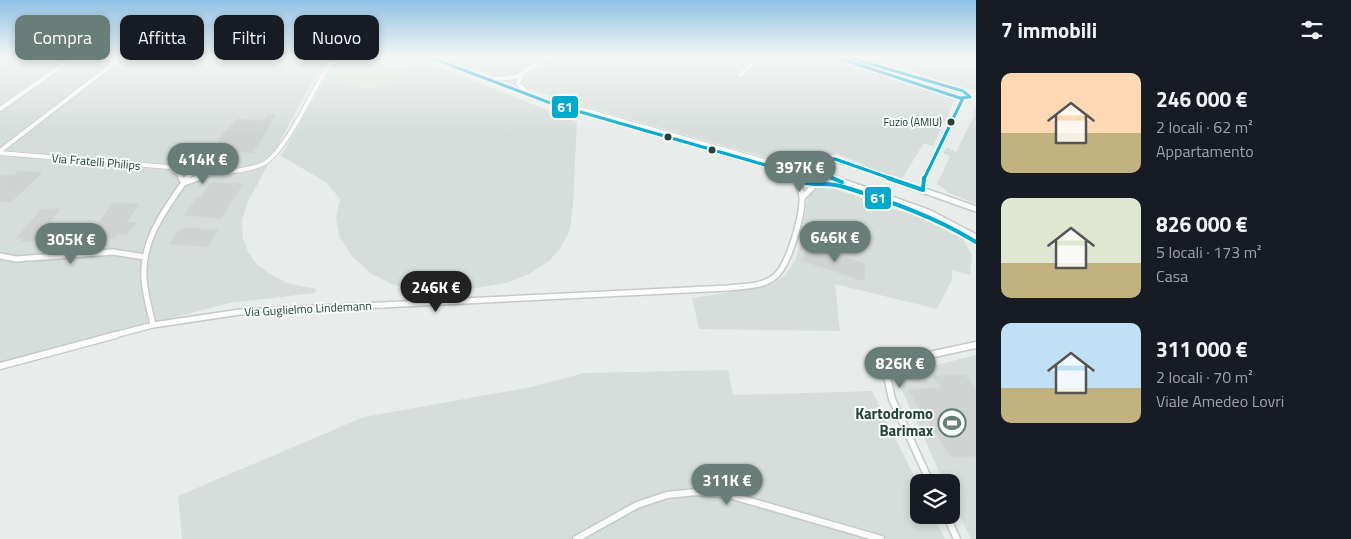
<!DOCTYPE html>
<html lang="it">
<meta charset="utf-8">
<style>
body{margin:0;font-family:"Titillium Web",sans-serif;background:#242831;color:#f1f3f6;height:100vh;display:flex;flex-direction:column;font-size:19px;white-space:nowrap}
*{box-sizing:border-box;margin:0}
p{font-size:16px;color:#9ea1a6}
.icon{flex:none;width:28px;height:28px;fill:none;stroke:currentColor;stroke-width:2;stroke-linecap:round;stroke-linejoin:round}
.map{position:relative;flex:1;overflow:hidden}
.details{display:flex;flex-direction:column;background:#171b24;width:375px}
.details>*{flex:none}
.top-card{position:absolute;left:15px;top:15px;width:475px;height:45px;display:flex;gap:10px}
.tools{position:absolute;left:910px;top:474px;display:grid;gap:10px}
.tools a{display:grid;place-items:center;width:50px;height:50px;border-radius:10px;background:#171b24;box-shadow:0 2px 8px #0003;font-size:25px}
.price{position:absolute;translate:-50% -42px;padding:0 11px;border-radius:18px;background:#697e78;color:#fff;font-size:16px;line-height:32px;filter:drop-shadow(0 1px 2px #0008)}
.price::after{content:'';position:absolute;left:50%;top:30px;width:15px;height:11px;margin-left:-8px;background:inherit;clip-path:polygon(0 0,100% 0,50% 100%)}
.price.active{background:#222;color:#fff}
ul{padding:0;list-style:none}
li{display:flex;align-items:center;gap:15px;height:125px;padding:0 25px}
li span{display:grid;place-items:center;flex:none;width:140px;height:100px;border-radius:10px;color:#555}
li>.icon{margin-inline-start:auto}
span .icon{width:60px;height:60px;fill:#fffc;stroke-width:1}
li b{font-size:21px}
h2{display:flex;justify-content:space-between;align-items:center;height:60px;padding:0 25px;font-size:21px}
.pill{padding:0 18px;border-radius:10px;background:#171b24;box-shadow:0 2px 8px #0003;font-size:18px;line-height:45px}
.pill.active{background:#697e78;color:#fff}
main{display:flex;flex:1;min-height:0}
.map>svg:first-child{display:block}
</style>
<main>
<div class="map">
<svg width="976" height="539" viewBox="0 0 976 539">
<rect width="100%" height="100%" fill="#e8edeb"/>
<path fill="#d6dedb" d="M4,57H335L325,65L316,75L295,113L248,202L242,220L243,238L248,252L256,263L268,273L287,283L316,289L315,293L230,303L0,362V61Z
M441,57H969L976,59V90L960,89L933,146L924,143L901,180L837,154L782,162L587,107L487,76Z
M416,59L430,63L577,122L573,205L570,230L561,247L549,261L529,274L506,283L471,289L444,291L419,289L394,285L370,273L351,255L339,236L336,218L340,199L326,182L281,156L326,78L350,87L375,88L387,92Z
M976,106V204L949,193L937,184L950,156L943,153L947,147L956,152L975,114L973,113Z
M823,188L835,189L918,217L962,238L972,255L970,275L952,270V280L937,309L835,284L840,331L699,329L692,298L768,286L785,276L795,261L800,245L808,195L814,190Z
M976,355V539H971L951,498V482H944L899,384L901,377L909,372Z
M728,370L733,395L872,391L919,486V515H933L945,539H182L178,496L364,417L531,387L584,373Z"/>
<path fill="#d1e6d8" d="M349,57H414L416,59L387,92L375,88L350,87L326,78V73L334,64Z
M892,57H917L904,73L885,68Z
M921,57H954L976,63V82L916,64Z"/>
<path fill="#cfd4d2" stroke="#d1d6d4" d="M269,114H276L253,153L213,149L225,131L237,119L259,121L264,120Z
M19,171L42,173L11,202L0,201V176L14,175Z
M211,182L243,184L221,218L184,215L196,198H200Z
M113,203L139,204L126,222L136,223L128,234H118L115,238L88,237Z
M42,209H60L36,239L30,242L21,241L23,238H16Z
M184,228H187L218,230L208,247L170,244L178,232Z
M806,245L865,264L864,281L803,261Z
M965,375L976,389V456L951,457L908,390L941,388L933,376Z"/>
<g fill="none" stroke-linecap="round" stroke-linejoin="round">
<g stroke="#c5cac8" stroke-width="5.5">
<path id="minor-far2" d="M420,57L431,60
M429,57L553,104L769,166L794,179
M835,57L960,98L970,97L963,91L847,57
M740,75L759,57
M521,77L518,84L528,92
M493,79L516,77L548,57
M563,104L772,163L809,165L822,174L823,179
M0,109L74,57
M0,151L122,57
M0,153L229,172C241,170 252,169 263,164C284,153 311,95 324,73L332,63L344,57
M801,163C836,154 859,167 892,179
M172,169L178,173L182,179
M822,174L836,179
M187,179L193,170
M195,179L211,173
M924,179L963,98"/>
</g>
<g stroke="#c5cac8" stroke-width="8">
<path id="minor-far1" d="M181,178L184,183L198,178
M791,178C810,188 825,182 844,187C890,200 935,217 976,242
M833,178L928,212L976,237
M888,178L976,209
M819,184L823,178
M923,190L924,178
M802,198L815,185
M0,256L16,259L113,252L145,257
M153,325C150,310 145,295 144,279C141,240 166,208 187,178
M111,336L153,325L240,312L728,288C743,286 761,287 773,278C789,268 803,214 802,196C801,190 799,186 797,181"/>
</g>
<g stroke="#c5cac8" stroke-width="9">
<path id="minor" d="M0,366L116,335
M930,482L892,399L887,376L897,362L976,345
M946,515L957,539
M576,539L637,505L667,495L696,492L726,494L881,539"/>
</g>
<use href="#minor-far2" stroke="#fcfcfc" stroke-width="4"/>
<use href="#minor-far1" stroke="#fcfcfc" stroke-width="5"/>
<use href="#minor" stroke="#fcfcfc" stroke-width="6"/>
<g stroke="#f7fbf9" stroke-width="6">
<path id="bus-1-far1" d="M429,57L553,104L769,166L794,179
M835,57L960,98L970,97L963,91L847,57
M771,163L809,165L822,174L835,179
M800,163L816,159H835L892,179
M924,179L963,98"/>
</g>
<g stroke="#f7fbf9" stroke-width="8">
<path id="bus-1" d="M791,178C810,188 825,181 844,187C890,201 935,217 976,242
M832,178L842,182
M888,178L923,190
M923,190L924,178"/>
</g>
<use href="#bus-1-far1" stroke="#00a9ce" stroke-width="3"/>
<use href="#bus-1" stroke="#00a9ce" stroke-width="4"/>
</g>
<linearGradient id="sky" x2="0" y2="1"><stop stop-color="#8fc1e3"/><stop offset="0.43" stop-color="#f5f7f6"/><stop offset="1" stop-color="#f5f7f6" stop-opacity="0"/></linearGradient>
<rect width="976" height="133" fill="url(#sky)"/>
<defs>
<g id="stadium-ring" transform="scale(1.4375)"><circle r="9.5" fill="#f7fbf9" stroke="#697e78" stroke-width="1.5"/><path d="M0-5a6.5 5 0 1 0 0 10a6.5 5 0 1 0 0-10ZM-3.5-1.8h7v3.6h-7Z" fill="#697e78"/></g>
</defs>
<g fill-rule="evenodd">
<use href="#stadium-ring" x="952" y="423"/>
</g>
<g fill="#24423a" stroke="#f7fbf9" stroke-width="2">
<circle cx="951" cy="122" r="4.5"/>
<circle cx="668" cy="137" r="4.5"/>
<circle cx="712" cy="150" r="4.5"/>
</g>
<g text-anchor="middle" stroke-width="4" stroke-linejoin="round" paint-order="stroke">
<g font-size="11" fill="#24423a" stroke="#f7fbf9" text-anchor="end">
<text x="942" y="126">Fuzio (AMIU)</text>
</g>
<g font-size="12" fill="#24423a" stroke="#f7fbf9">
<text transform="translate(96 162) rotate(5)" y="4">Via Fratelli Philips</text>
<text transform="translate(308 309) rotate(-3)" y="4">Via Guglielmo Lindemann</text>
</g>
<g font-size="15" font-weight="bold" fill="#24423a" stroke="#f7fbf9" text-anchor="end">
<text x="933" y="419">Kartodromo<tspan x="933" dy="17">Barimax</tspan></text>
</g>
</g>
<g stroke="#f7fbf9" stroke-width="2">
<rect x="551" y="95" width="28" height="24" rx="5" fill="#00a9ce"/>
<rect x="864" y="186" width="28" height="24" rx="5" fill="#00a9ce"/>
</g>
<g font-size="14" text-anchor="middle" font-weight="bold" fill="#fff">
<text x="565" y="112">61</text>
<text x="878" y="203">61</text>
</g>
</svg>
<div class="tools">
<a><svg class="icon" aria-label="layers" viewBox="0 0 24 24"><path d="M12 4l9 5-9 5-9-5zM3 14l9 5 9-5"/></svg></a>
</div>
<b class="price" style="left:203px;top:185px">414K €</b>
<b class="price" style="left:800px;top:193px">397K €</b>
<b class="price" style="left:835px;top:263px">646K €</b>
<b class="price" style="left:71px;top:265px">305K €</b>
<b class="price active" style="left:436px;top:313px">246K €</b>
<b class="price" style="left:900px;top:389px">826K €</b>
<b class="price" style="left:727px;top:506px">311K €</b>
<div class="top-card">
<a class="pill active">Compra</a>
<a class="pill">Affitta</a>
<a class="pill">Filtri</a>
<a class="pill">Nuovo</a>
</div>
</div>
<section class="details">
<h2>7 immobili<svg class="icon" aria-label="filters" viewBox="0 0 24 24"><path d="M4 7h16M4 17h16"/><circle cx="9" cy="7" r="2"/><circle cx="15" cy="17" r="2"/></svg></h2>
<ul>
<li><span style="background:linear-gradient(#ffd9b3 60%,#c2b280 0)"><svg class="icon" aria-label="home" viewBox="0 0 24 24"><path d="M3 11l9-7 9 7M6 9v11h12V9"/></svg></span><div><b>246 000 €</b><p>2 locali · 62 m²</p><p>Appartamento</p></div></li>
<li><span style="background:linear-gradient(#dfe7d0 65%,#c2b280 0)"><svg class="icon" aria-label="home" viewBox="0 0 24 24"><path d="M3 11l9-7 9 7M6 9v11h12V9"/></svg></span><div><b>826 000 €</b><p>5 locali · 173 m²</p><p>Casa</p></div></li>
<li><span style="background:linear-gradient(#bfe0f5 65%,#c2b280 0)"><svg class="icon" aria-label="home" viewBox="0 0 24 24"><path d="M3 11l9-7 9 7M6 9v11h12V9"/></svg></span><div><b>311 000 €</b><p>2 locali · 70 m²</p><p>Viale Amedeo Lovri</p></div></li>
</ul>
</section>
</main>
